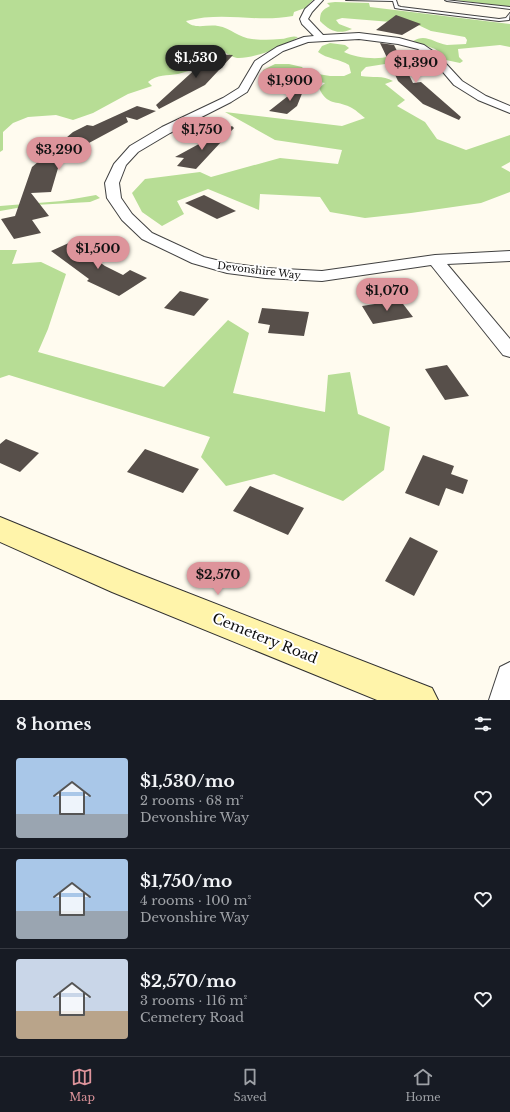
<!DOCTYPE html>
<meta charset="utf-8">
<style>
body{margin:0;font-family:"Libre Baskerville",serif;background:#242831;color:#f1f3f6;height:100vh;display:flex;flex-direction:column;font-size:15px;white-space:nowrap}
*{box-sizing:border-box;margin:0}
p{font-size:13px;color:#9ea1a6}
.icon{flex:none;width:22px;height:22px;fill:none;stroke:currentColor;stroke-width:2;stroke-linecap:round;stroke-linejoin:round}
.map{position:relative;height:700px;overflow:hidden}
.panel{display:flex;flex-direction:column;background:#171b24;flex:1}
.panel>*{flex:none}
.price{position:absolute;translate:-50% -34px;padding:0 9px;border-radius:14px;background:#dd949b;color:#111;font-size:13px;line-height:26px;filter:drop-shadow(0 1px 2px #0008)}
.price::after{content:'';position:absolute;left:50%;top:24px;width:12px;height:9px;margin-left:-6px;background:inherit;clip-path:polygon(0 0,100% 0,50% 100%)}
.price.current{background:#222;color:#fff}
ul{padding:0;list-style:none}
li{display:flex;align-items:center;gap:12px;height:100px;padding:0 16px}
li+li{border-top:1px solid #363941}
li span{display:grid;place-items:center;flex:none;width:112px;height:80px;border-radius:4px;color:#555}
li>.icon{margin-inline-start:auto}
span .icon{width:48px;height:48px;fill:#fffc;stroke-width:1}
li b{font-size:17px}
h2{display:flex;justify-content:space-between;align-items:center;height:48px;padding:0 16px;font-size:17px}
.dock{display:flex;justify-content:space-around;align-items:center;height:56px;border-top:1px solid #363941;background:#171b24;font-size:11px;color:#9ea1a6}
.dock a{display:grid;justify-items:center;gap:2px}
.dock .current{color:#dd949b}
.map>svg:first-child{display:block}
</style>
<div class="map">
<svg width="510" height="700" viewBox="0 0 510 700">
<rect width="100%" height="100%" fill="#fffbef"/>
<path fill="#b7dd95" d="M0,0H313L305,8L294,12L293,16C256,23 224,11 186,21C194,30 207,24 218,26C231,28 239,38 252,39C262,40 271,40 280,39C287,39 291,35 298,37C286,46 253,59 237,58C232,57 228,54 224,52C214,48 205,53 196,54C185,54 177,53 166,57L169,61L203,66C195,69 186,72 178,74C167,76 157,74 148,82L152,86L128,94L93,113L73,120L56,115L28,117L13,123L3,132V150L0,152Z
M456,0H510V7Z
M335,2L369,3L370,7L510,24V47L500,45L458,49L459,57L463,61L460,63L446,60L443,55L435,49L413,41C426,33 434,43 447,45C453,45 460,44 466,44L467,40L465,37L431,31L416,24L342,18L336,20L339,24L352,29C338,35 330,31 320,21C320,12 322,10 330,6L327,3Z
M330,43L345,45L349,48L344,52C358,59 390,62 402,50L416,51L430,59L395,60L385,64L366,67L361,72V76C372,78 383,75 393,81L385,84L405,100L397,106L425,122L437,139L466,150L510,135V162L501,167L510,172V192L481,203L411,213L365,218L330,212L320,197L260,194L259,210L208,189L177,201L184,214L162,226L142,212L132,193L145,179L200,172L211,177L280,158L338,164L342,150L275,140L225,112L342,126L365,118C361,115 355,109 350,107C336,100 327,106 319,88L325,83C304,78 283,80 262,76L263,70L275,64H289L302,67L306,72L330,76H344L351,73L349,65C340,59 327,59 318,52L322,46Z
M96,195L100,198L90,202L34,205L0,211V206L62,201Z
M0,250H17L12,264L41,262L66,274L48,329L38,352L164,387L228,320L249,333L233,393L325,412L328,375L350,372L358,414L390,427L384,470L343,501L274,474L226,486L201,457L210,437L9,375L0,378Z"/>
<path fill="#574f4a" d="M396,15L421,24L402,35L376,30Z
M380,43L394,45L413,83L421,82L461,117L459,120L423,104L398,81Z
M212,54L233,55L205,85L159,109L156,105Z
M307,81L297,106L287,114L269,111Z
M137,106L156,111L137,120L126,117L128,122L61,158L51,192L31,193L49,216L32,220L41,233L14,239L1,219L15,216L32,167L73,132L87,125L93,126Z
M232,126L234,128L196,169L177,166L184,158L175,157Z
M204,195L236,211L217,219L185,203Z
M71,242L105,266L123,275L130,270L147,278L119,296L87,281L89,279L51,251Z
M180,291L209,299L194,316L164,308Z
M400,300L413,317L373,324L362,306Z
M262,308L309,312L304,336L268,333L270,325L258,323Z
M447,365L469,396L445,400L425,369Z
M6,439L39,453L20,472L0,463V444Z
M145,449L199,469L183,493L127,472Z
M423,455L454,466L451,474L468,480L463,494L446,488L439,506L405,493Z
M250,486L304,508L288,535L233,511Z
M410,537L438,551L414,596L385,581Z"/>
<g fill="none" stroke-linecap="round" stroke-linejoin="round">
<g stroke="#414141" stroke-width="2">
<path id="lane" d="M346,0H396L398,6L401,7L499,19L506,18L510,13L509,20L499,21L401,9L395,8L393,1Z
M445,0L510,7V9L447,1Z"/>
</g>
<g stroke="#414141" stroke-width="2">
<path id="street" d="M315,0H323L312,12L308,19L323,35L359,33L399,38L424,45L437,54L462,81L486,96L510,106V113L478,100L454,85L431,58L418,49L398,44L359,39L308,42L283,51L262,65L247,92L231,102L170,133L138,152L126,165L119,183L121,198L132,214L152,233L204,257L228,263L265,268L322,271L435,255L510,251V261L447,264L510,339V357L503,355L431,265L322,281L265,278L227,273L192,263L142,239L122,220L107,198L105,183L114,164L130,146L162,127L223,98L239,88L255,61L277,47L304,37L314,36L302,24L300,19L305,9Z
M510,662V700H489L500,667Z"/>
</g>
<g stroke="#303030" stroke-width="2">
<path id="secondary" d="M0,517L134,572L432,688L438,700H377L112,592L0,542Z"/>
</g>
<use href="#lane" fill="#fff" fill-rule="evenodd"/>
<use href="#street" fill="#fff" fill-rule="evenodd"/>
<use href="#secondary" fill="#fff4aa" fill-rule="evenodd"/>
</g>
<g text-anchor="middle" stroke-width="4" stroke-linejoin="round" paint-order="stroke">
<g font-size="10" fill="#0e0e0e" stroke="#fff">
<text transform="translate(259 270) rotate(7)" y="4">Devonshire Way</text>
</g>
<g font-size="14" fill="#0e0e0e" stroke="#fff">
<text transform="translate(265 638) rotate(22)" y="5">Cemetery Road</text>
</g>
</g>
</svg>
<b class="price current" style="left:196px;top:79px">$1,530</b>
<b class="price" style="left:416px;top:84px">$1,390</b>
<b class="price" style="left:290px;top:102px">$1,900</b>
<b class="price" style="left:202px;top:151px">$1,750</b>
<b class="price" style="left:59px;top:171px">$3,290</b>
<b class="price" style="left:98px;top:270px">$1,500</b>
<b class="price" style="left:387px;top:312px">$1,070</b>
<b class="price" style="left:218px;top:596px">$2,570</b>
</div>
<section class="panel">
<h2>8 homes<svg class="icon" aria-label="filters" viewBox="0 0 24 24"><path d="M4 7h16M4 17h16"/><circle cx="9" cy="7" r="2"/><circle cx="15" cy="17" r="2"/></svg></h2>
<ul>
<li><span style="background:linear-gradient(#a9c7e8 70%,#9aa5b1 0)"><svg class="icon" aria-label="home" viewBox="0 0 24 24"><path d="M3 11l9-7 9 7M6 9v11h12V9"/></svg></span><div><b>$1,530/mo</b><p>2 rooms · 68 m²</p><p>Devonshire Way</p></div><svg class="icon" aria-label="heart" viewBox="0 0 24 24"><path d="M12 20l-8-8c-3-5 5-10 8-4 3-6 11-1 8 4z"/></svg></li>
<li><span style="background:linear-gradient(#a9c7e8 65%,#9aa5b1 0)"><svg class="icon" aria-label="home" viewBox="0 0 24 24"><path d="M3 11l9-7 9 7M6 9v11h12V9"/></svg></span><div><b>$1,750/mo</b><p>4 rooms · 100 m²</p><p>Devonshire Way</p></div><svg class="icon" aria-label="heart" viewBox="0 0 24 24"><path d="M12 20l-8-8c-3-5 5-10 8-4 3-6 11-1 8 4z"/></svg></li>
<li><span style="background:linear-gradient(#c9d6e8 65%,#b9a48a 0)"><svg class="icon" aria-label="home" viewBox="0 0 24 24"><path d="M3 11l9-7 9 7M6 9v11h12V9"/></svg></span><div><b>$2,570/mo</b><p>3 rooms · 116 m²</p><p>Cemetery Road</p></div><svg class="icon" aria-label="heart" viewBox="0 0 24 24"><path d="M12 20l-8-8c-3-5 5-10 8-4 3-6 11-1 8 4z"/></svg></li>
</ul>
</section>
<nav class="dock">
<a class="current"><svg class="icon" aria-label="map" viewBox="0 0 24 24"><path d="M3 6l6-2 6 2 6-2v14l-6 2-6-2-6 2zM9 4v14M15 6v14"/></svg>Map</a>
<a><svg class="icon" aria-label="saved" viewBox="0 0 24 24"><path d="M7 4h10v16l-5-4-5 4z"/></svg>Saved</a>
<a><svg class="icon" aria-label="home" viewBox="0 0 24 24"><path d="M3 11l9-7 9 7M6 9v11h12V9"/></svg>Home</a>
</nav>
